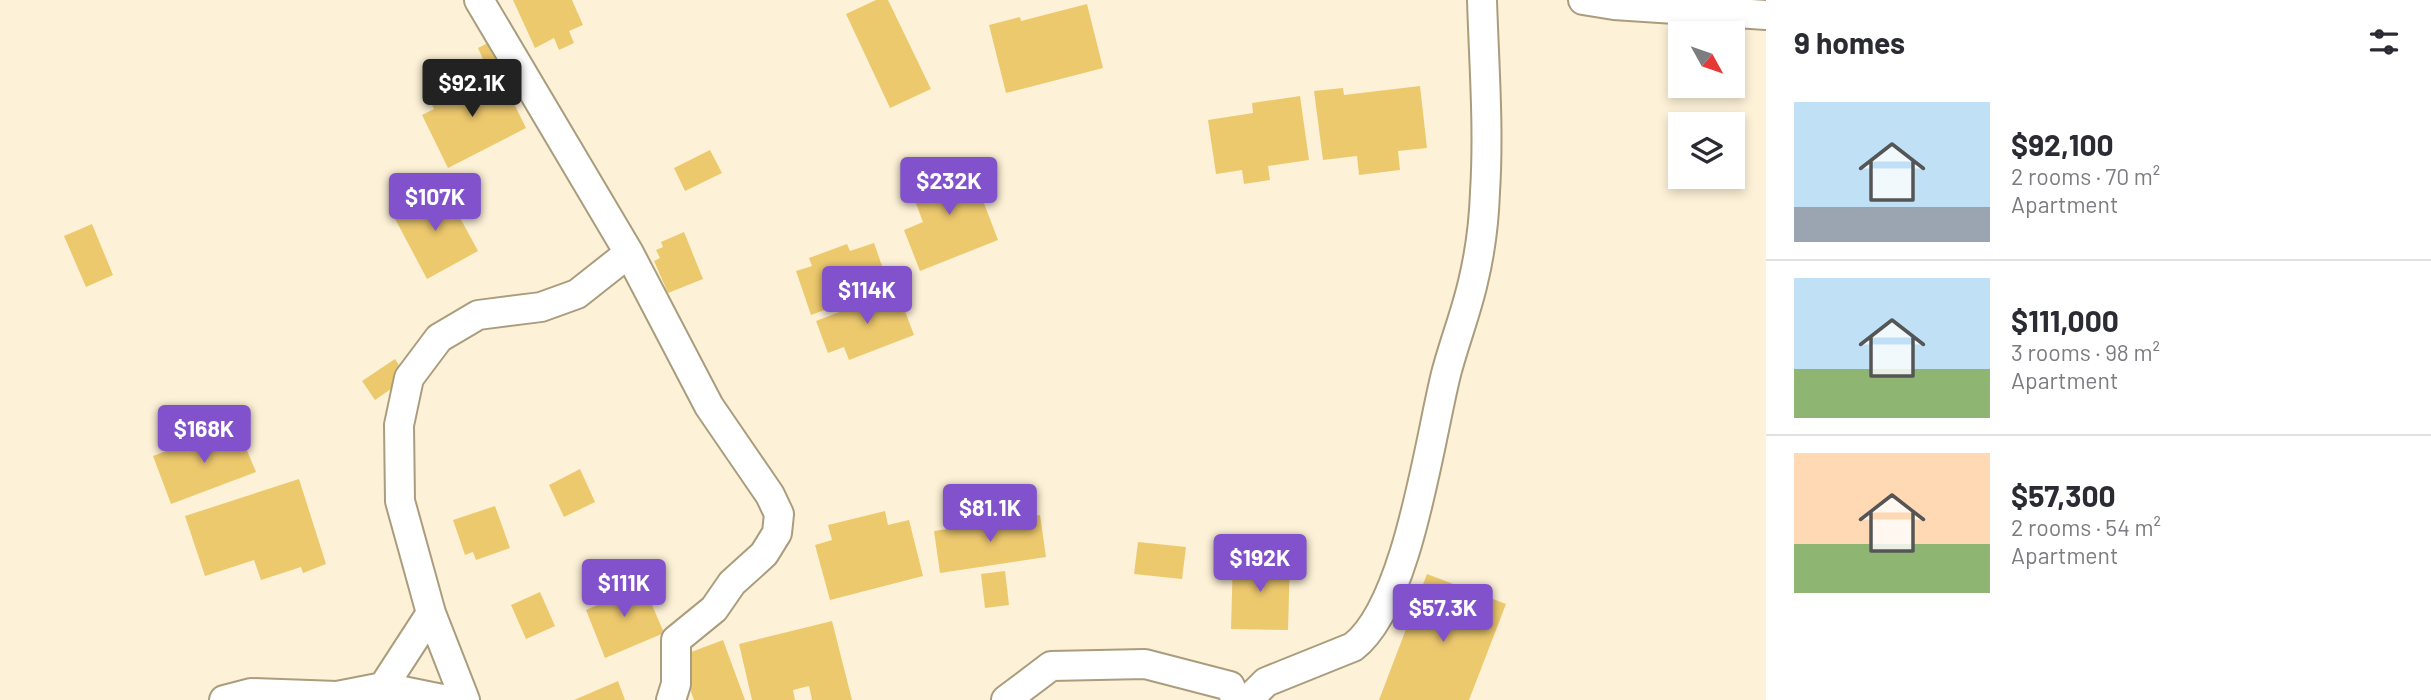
<!DOCTYPE html>
<meta charset="utf-8">
<style>
body{margin:0;font-family:Barlow,sans-serif;background:#f2f2f3;color:#2b2b33;height:100vh;display:flex;flex-direction:column;font-size:26px;white-space:nowrap}
*{box-sizing:border-box;margin:0}
p{font-size:23px;color:#7c7c81}
.icon{flex:none;width:38px;height:38px;fill:none;stroke:currentColor;stroke-width:2;stroke-linecap:round;stroke-linejoin:round}
.map{position:relative;flex:1;overflow:hidden}
.sheet{display:flex;flex-direction:column;background:#fff;width:665px}
.sheet>*{flex:none}
.needle{width:46px;rotate:130deg}
.buttons{position:absolute;left:1668px;top:21px;display:grid;gap:14px}
.buttons a{display:grid;place-items:center;width:77px;height:77px;border-radius:0px;background:#fff;box-shadow:0 4px 10px #0003;font-size:35px}
.price{position:absolute;translate:-50% -60px;padding:0 16px;border-radius:7px;background:#8152cb;color:#fff;font-size:23px;line-height:46px;filter:drop-shadow(0 2px 4px #0008)}
.price::after{content:'';position:absolute;left:50%;top:42px;width:21px;height:16px;margin-left:-10px;background:inherit;clip-path:polygon(0 0,100% 0,50% 100%)}
.price.on{background:#222;color:#fff}
ul{padding:0;list-style:none}
li{display:flex;align-items:center;gap:21px;height:175px;padding:0 28px}
li+li{border-top:2px solid #e1e1e2}
li span{display:grid;place-items:center;flex:none;width:196px;height:140px;border-radius:0px;color:#555}
li>.icon{margin-inline-start:auto}
span .icon{width:84px;height:84px;fill:#fffc;stroke-width:1}
li b{font-size:30px}
h2{display:flex;justify-content:space-between;align-items:center;height:84px;padding:0 28px;font-size:30px}
main{display:flex;flex:1;min-height:0}
.map>svg:first-child{display:block}
</style>
<main>
<div class="map">
<svg width="1766" height="700" viewBox="0 0 1766 700">
<rect width="100%" height="100%" fill="#fdf2d7"/>
<path fill="#edc96e" d="M513,0H572L583,25L569,31L574,43L559,50L554,38L535,48Z
M876,0H888L931,89L890,108L846,14Z
M1087,4L1103,68L1006,93L989,25L1020,17L1021,21Z
M494,40L506,68L490,75L478,48Z
M500,75L526,128L448,168L422,115L434,109L429,98L462,81L468,92Z
M1420,86L1427,148L1398,151L1400,170L1359,175L1357,156L1323,160L1314,91L1343,88L1344,95Z
M1300,96L1309,160L1268,166L1270,180L1244,184L1242,170L1216,174L1208,120L1253,113L1252,103Z
M710,150L722,173L685,191L674,168Z
M957,158L963,173L971,169L998,240L920,271L904,230L923,222L912,193L925,188L921,179L934,173L932,167Z
M444,188L478,251L427,279L393,215Z
M92,224L113,275L86,287L64,236Z
M684,232L703,279L668,293L654,261L660,258L656,250L663,247L661,242Z
M874,243L889,286L811,315L796,271L812,266L809,258L847,244L850,251Z
M897,290L914,335L849,360L844,347L828,353L816,321Z
M395,359L407,378L375,400L362,381Z
M234,425L243,449L246,448L256,472L171,504L153,456Z
M580,469L595,502L564,517L549,485Z
M299,479L326,564L303,573L301,567L261,580L254,560L205,576L185,516Z
M495,506L510,548L476,560L473,552L465,555L453,520Z
M885,511L888,525L909,520L923,576L830,600L815,545L832,540L828,525Z
M1040,515L1046,557L940,573L934,531Z
M1138,542L1186,547L1182,579L1134,574Z
M1233,557L1290,558L1288,630L1231,629Z
M1005,571L1009,605L985,608L981,574Z
M1427,574L1506,604L1469,700H1379Z
M627,582L631,591L644,586L664,633L605,658L586,610L600,604L596,595Z
M540,592L555,626L526,639L511,605Z
M832,621L852,700H812L809,686L793,690L795,700H752L739,644Z
M723,640L745,700H694L678,657Z
M618,681L625,700H574Z"/>
<g fill="none" stroke-linecap="round" stroke-linejoin="round">
<g stroke="#aa9d7e" stroke-width="32">
<path id="minor" d="M479,0L629,253L709,406L770,495L779,514L777,533L764,554L732,583L714,609L676,640V684L671,700
M1583,0L1614,5L1766,15
M383,687L431,613
M224,700L251,693L337,696L383,687L447,700
M465,700L431,613L400,501L399,425L409,378L439,338L478,315L541,307L577,294L629,253
M1006,700L1051,666L1145,664L1230,686L1236,700
M1248,700L1266,682L1353,647C1408,605 1429,442 1446,374C1454,343 1466,313 1473,282C1480,253 1484,221 1485,192C1489,128 1484,64 1482,0"/>
</g>
<use href="#minor" stroke="#fff" stroke-width="28"/>
</g>
</svg>
<div class="buttons">
<a><svg class="needle" viewBox="-14 -14 28 28"><path d="M0-13l5 13h-10z" fill="#e53935"/><path d="M0 13l5-13h-10z" fill="#7c7c81"/></svg></a>
<a><svg class="icon" aria-label="layers" viewBox="0 0 24 24"><path d="M12 4l9 5-9 5-9-5zM3 14l9 5 9-5"/></svg></a>
</div>
<b class="price on" style="left:472px;top:119px">$92.1K</b>
<b class="price" style="left:949px;top:217px">$232K</b>
<b class="price" style="left:435px;top:233px">$107K</b>
<b class="price" style="left:867px;top:326px">$114K</b>
<b class="price" style="left:204px;top:465px">$168K</b>
<b class="price" style="left:990px;top:544px">$81.1K</b>
<b class="price" style="left:1260px;top:594px">$192K</b>
<b class="price" style="left:624px;top:619px">$111K</b>
<b class="price" style="left:1443px;top:644px">$57.3K</b>
</div>
<section class="sheet">
<h2>9 homes<svg class="icon" aria-label="filters" viewBox="0 0 24 24"><path d="M4 7h16M4 17h16"/><circle cx="9" cy="7" r="2"/><circle cx="15" cy="17" r="2"/></svg></h2>
<ul>
<li><span style="background:linear-gradient(#bfe0f5 75%,#9aa5b1 0)"><svg class="icon" aria-label="home" viewBox="0 0 24 24"><path d="M3 11l9-7 9 7M6 9v11h12V9"/></svg></span><div><b>$92,100</b><p>2 rooms · 70 m²</p><p>Apartment</p></div></li>
<li><span style="background:linear-gradient(#bfe0f5 65%,#8fb573 0)"><svg class="icon" aria-label="home" viewBox="0 0 24 24"><path d="M3 11l9-7 9 7M6 9v11h12V9"/></svg></span><div><b>$111,000</b><p>3 rooms · 98 m²</p><p>Apartment</p></div></li>
<li><span style="background:linear-gradient(#ffd9b3 65%,#8fb573 0)"><svg class="icon" aria-label="home" viewBox="0 0 24 24"><path d="M3 11l9-7 9 7M6 9v11h12V9"/></svg></span><div><b>$57,300</b><p>2 rooms · 54 m²</p><p>Apartment</p></div></li>
</ul>
</section>
</main>
